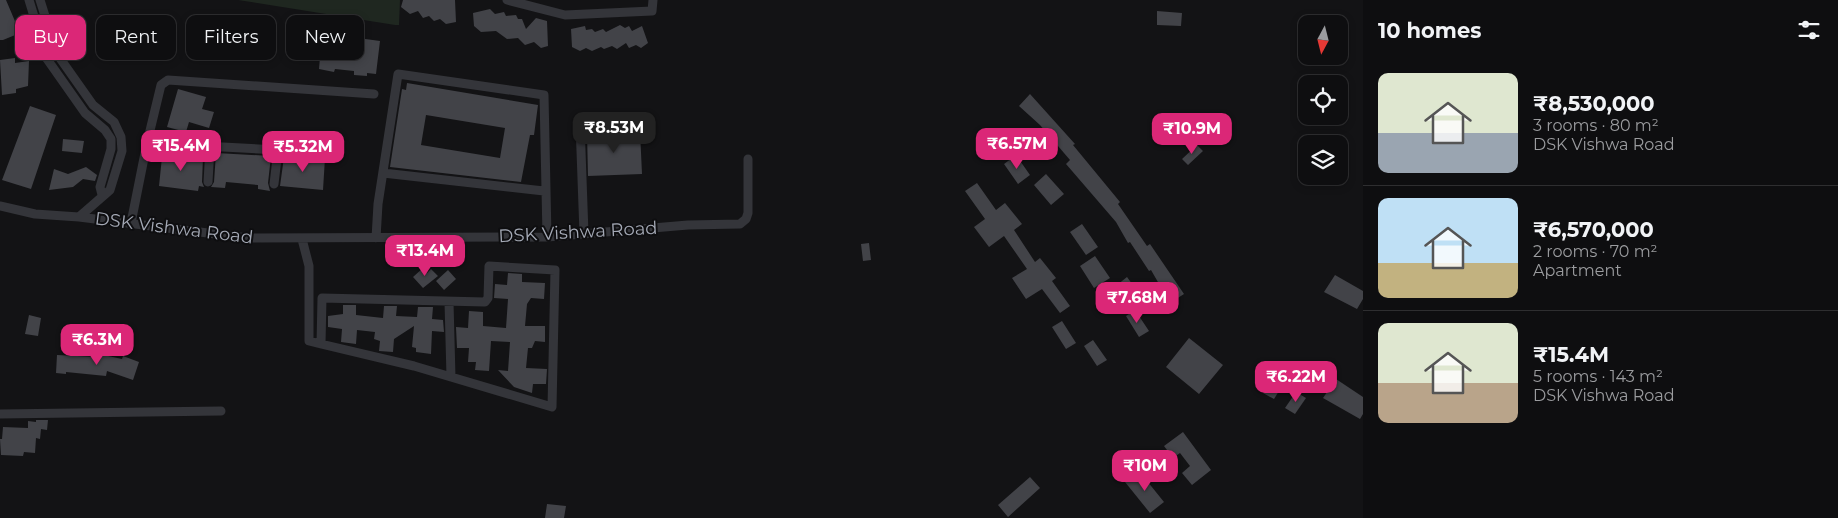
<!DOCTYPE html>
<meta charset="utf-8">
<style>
body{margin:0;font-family:Montserrat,sans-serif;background:#171719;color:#f1f3f6;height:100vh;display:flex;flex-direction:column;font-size:19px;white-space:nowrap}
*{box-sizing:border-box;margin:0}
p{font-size:16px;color:#9b9c9f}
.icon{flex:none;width:28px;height:28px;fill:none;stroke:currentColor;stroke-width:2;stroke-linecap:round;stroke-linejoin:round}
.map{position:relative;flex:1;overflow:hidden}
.sheet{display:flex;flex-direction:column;background:#0e0e10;width:475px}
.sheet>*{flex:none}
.top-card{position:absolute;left:15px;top:15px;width:475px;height:45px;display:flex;gap:10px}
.needle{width:32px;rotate:187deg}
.buttons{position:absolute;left:1298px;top:15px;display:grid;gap:10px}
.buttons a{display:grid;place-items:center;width:50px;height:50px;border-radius:10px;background:#0e0e10;box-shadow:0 2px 8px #0003,0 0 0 1px #2e2e30;font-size:25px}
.price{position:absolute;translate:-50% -42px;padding:0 11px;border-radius:10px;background:#db2777;color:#fff;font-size:16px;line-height:32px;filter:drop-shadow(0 1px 2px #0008)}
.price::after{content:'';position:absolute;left:50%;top:30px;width:15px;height:11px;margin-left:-8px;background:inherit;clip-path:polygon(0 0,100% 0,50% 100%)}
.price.active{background:#222;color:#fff}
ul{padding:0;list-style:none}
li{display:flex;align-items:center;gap:15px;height:125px;padding:0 15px}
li+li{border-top:1px solid #2e2e30}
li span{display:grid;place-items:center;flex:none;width:140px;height:100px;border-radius:10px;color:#555}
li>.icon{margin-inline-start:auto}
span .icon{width:60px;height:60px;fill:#fffc;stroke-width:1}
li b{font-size:21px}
h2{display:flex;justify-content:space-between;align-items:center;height:60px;padding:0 15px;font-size:21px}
.chip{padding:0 18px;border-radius:10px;background:#0e0e10;box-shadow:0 2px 8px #0003,0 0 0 1px #2e2e30;font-size:18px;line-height:45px}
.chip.active{background:#db2777;color:#fff}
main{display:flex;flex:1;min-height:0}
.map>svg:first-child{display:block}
</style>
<main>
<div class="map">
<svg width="1363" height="518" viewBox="0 0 1363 518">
<rect width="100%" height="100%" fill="#131315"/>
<path fill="#1f2720" d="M238,0H400L399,25H395Z"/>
<path fill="#424348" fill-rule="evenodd" d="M0,0H6L20,33L3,40H0Z
M403,0H455L456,22L446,24L440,19L434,21L429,16L423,18L418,11L410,14L401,7Z
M490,9L495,14L504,12L506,16L516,15L518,19H522L526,29L536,18L547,21L548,46L541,48L534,42L525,45L518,38L507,39L496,31L481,32L474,26L473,13Z
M1157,11L1182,13L1181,26L1157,25Z
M620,25L625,28L629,26L632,31L642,26L648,43L641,48L636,45L629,48L626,43L617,49L612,46L604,49L601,47L592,51L586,48L580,51L572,47L571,29L585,26L586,30L592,29L595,32L603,29L606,32Z
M322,33L380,41L376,74L367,73V76L354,75V71L335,69L334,72L319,69Z
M15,58V63L29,61L28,86L16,89V93L2,95L0,60Z
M407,83L538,105L534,135H530L521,182L390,167L402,89L406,90ZM426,115L505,128L500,158L421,145Z
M178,89L206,97L202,109L214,112L209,128L189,122L186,132L167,127Z
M1030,94L1075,144L1073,145L1120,202L1118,204L1147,246L1150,244L1184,294L1170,303L1151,270L1149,271L1130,242L1128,243L1116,222L1066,164L1070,160L1040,125L1019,106Z
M30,106L56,115L31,189L2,180Z
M640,131L642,174L588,176L587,133Z
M63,139L84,141L82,153L62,151Z
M1197,145L1203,151L1188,165L1182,159Z
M165,153L203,158L202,182L204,187L199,186L198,191L159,186L162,157H165Z
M216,153L271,156L268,183L270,191L258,189V185L226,182L225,188L211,187L214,182Z
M1016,155L1030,175L1018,184L1004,164Z
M300,156L325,158L323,190L280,186L284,157Z
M86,167L97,175L95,181L83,179L73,187L49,190L54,169L68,174Z
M1046,174L1064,194L1051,205L1034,185Z
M977,183L996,210L1005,203L1022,224L1014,230L1035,262L1040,258L1056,278L1052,281L1070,306L1060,313L1042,289L1026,299L1012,278L1027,269L1004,236L989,247L974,227L985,219L965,191Z
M1082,224L1098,247L1086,255L1070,232Z
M869,243L871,260L863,261L861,244Z
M1095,256L1110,278L1094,288L1080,266Z
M423,268L427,273L431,269L438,276L423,288L413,277Z
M448,270L456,279L444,290L436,281Z
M508,273L522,274V282L545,283L544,299L531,298L527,304L525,326H545V342L535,341L532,348H528L526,368L547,369L546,384H533L532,393L514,387L498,370L508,371L510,342L491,341L489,371L475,370L476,362H468L469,348H457L456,327L468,328L469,311L483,312V326L506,328L508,299L494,298L495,284L507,285Z
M1335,275L1363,291V299L1357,309L1324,292Z
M1127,277L1141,296L1131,303L1117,285Z
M343,305H356V315L383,318L384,306H397L396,316L417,317L418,307H433L432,319L443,320L444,332L432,331L431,354L416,352V348L412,347L414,326L394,339L393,352L379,351L380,341L374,339L375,332L357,330L356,344L341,342L342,329L328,327V316L343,314Z
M1135,310L1149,331L1139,337L1126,316Z
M29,315L41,318L38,336L25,334Z
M1062,321L1076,343L1066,349L1052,327Z
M1189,338L1223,365L1199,394L1166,367Z
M1093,340L1107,360L1097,366L1084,346Z
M99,354L122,359L123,356L139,362L133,380L107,371L106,376L66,372V374L56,373L57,355L98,357Z
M1273,377L1284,383L1274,399L1263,393Z
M1336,379L1363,397V414L1360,419L1323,398Z
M1296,392L1306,398L1295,414L1285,408Z
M36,420H48L47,430L41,429L40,439L36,438L35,453L24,452L23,456L1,455L0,439H2L3,427L28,428V421L36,422Z
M1183,432L1211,470L1192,485L1182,473L1190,466L1180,453L1173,458L1164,446Z
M1139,471L1164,502L1150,513L1125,482Z
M1030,477L1040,488L1008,517L998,505Z
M547,504L566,506L564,518H545Z"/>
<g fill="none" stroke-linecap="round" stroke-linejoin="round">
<path stroke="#34353a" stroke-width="9" d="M29,0L47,59L85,113L105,130L111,139V149L100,187L102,195
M40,0L57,54L93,105L114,122L121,137L122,151L110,190L79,217
M507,0L565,15L652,11L653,0
M147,143L161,85L168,80L374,94
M383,173L544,191
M208,182L210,147
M274,184L278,150
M0,206L35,214L79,217L248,238L547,237L688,225L740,224L746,219L748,213V159
M131,223L147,143L297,151
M584,234L580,123L585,118L618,117
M376,238L378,204L398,74L544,95L547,237
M302,239L309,266V341L321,344L414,366L552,407L555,270L489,266L488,298L485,302L322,298L321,344
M449,302L451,377
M0,414L221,411"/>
</g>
<g text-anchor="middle" stroke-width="4" stroke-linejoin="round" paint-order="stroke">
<g font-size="18" fill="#a4a9b5" stroke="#0e0e10">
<text transform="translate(174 228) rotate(7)" y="6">DSK Vishwa Road</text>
<text transform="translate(578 232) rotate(-3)" y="6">DSK Vishwa Road</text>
</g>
</g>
</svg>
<div class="buttons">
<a><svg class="needle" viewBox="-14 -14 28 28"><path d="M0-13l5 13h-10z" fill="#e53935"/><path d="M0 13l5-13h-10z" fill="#9b9c9f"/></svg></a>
<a><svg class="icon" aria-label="locate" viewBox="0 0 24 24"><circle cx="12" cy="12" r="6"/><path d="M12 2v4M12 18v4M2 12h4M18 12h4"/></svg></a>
<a><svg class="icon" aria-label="layers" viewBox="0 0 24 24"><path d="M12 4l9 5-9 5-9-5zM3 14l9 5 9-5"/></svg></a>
</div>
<b class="price active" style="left:614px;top:154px">₹8.53M</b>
<b class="price" style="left:1192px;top:155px">₹10.9M</b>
<b class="price" style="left:1017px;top:170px">₹6.57M</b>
<b class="price" style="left:181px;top:172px">₹15.4M</b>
<b class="price" style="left:303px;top:173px">₹5.32M</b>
<b class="price" style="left:425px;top:277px">₹13.4M</b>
<b class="price" style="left:1137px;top:324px">₹7.68M</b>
<b class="price" style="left:97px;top:366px">₹6.3M</b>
<b class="price" style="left:1296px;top:403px">₹6.22M</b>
<b class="price" style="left:1145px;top:492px">₹10M</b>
<div class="top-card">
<a class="chip active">Buy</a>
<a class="chip">Rent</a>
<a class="chip">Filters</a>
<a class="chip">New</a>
</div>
</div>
<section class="sheet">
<h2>10 homes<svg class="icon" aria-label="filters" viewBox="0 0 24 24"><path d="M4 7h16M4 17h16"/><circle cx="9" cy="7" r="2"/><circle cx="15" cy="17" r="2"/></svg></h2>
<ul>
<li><span style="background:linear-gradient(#dfe7d0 60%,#9aa5b1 0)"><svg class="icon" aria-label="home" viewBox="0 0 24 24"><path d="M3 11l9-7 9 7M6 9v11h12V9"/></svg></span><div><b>₹8,530,000</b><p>3 rooms · 80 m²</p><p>DSK Vishwa Road</p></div></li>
<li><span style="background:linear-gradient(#bfe0f5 65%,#c2b280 0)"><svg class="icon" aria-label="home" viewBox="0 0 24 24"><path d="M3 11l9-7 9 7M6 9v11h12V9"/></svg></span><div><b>₹6,570,000</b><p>2 rooms · 70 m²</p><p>Apartment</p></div></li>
<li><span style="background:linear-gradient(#dfe7d0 60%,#b9a48a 0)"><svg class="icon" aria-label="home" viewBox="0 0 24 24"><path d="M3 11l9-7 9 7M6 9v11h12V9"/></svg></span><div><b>₹15.4M</b><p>5 rooms · 143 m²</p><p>DSK Vishwa Road</p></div></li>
</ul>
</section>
</main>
